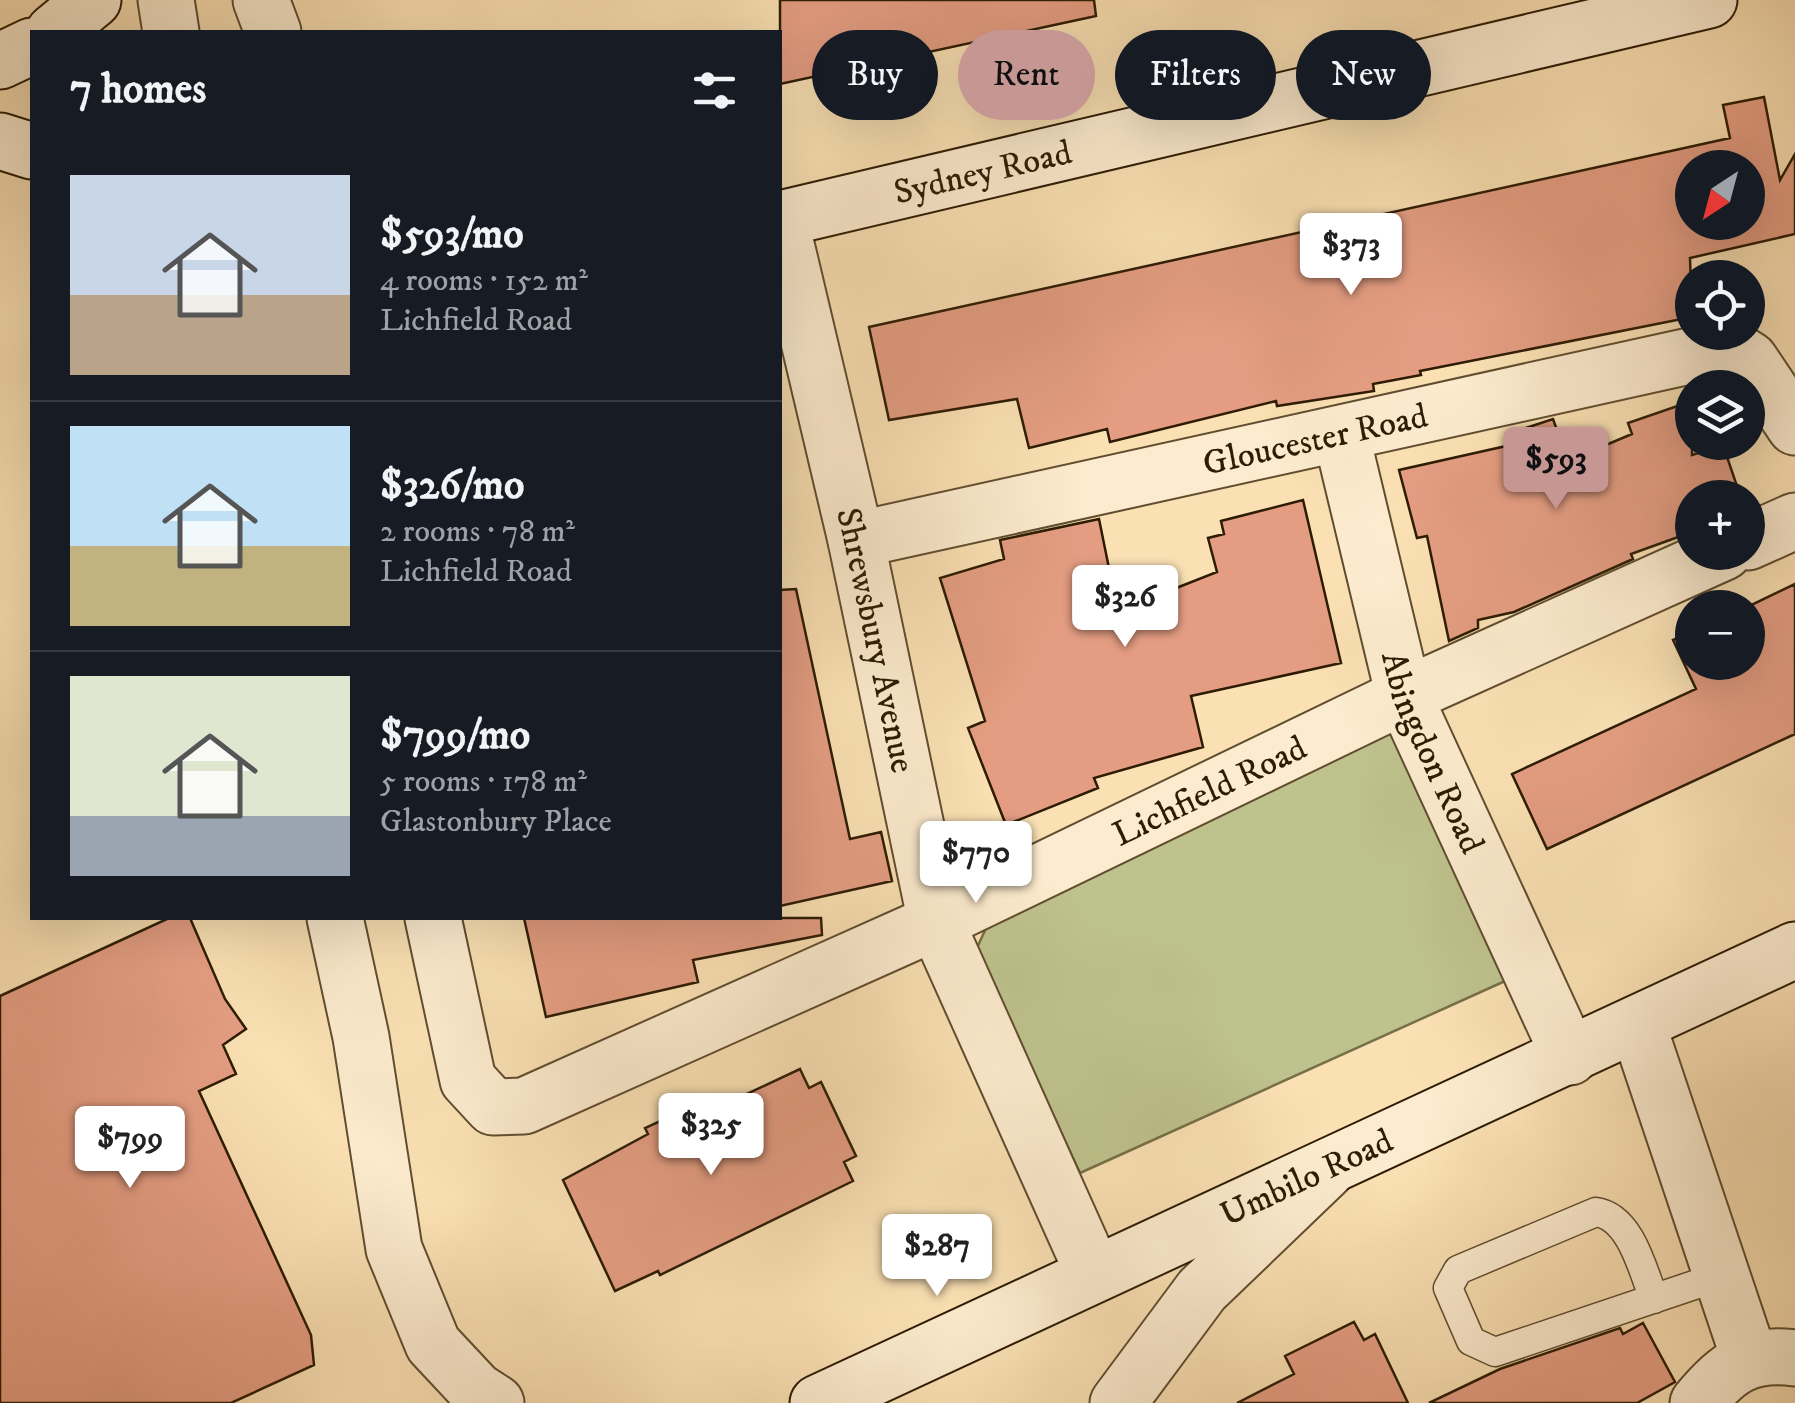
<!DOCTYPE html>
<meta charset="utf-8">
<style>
body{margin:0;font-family:"IM FELL DW Pica",serif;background:#20242c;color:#f1f3f6;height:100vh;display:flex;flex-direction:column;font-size:38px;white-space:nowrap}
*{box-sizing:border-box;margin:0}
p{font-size:32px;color:#9ea1a6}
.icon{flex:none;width:55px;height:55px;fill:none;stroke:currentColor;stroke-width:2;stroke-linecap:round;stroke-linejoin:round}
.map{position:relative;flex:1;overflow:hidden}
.details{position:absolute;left:30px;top:30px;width:752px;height:890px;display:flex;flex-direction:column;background:#171b24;border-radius:0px;box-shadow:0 10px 40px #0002}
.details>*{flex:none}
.guide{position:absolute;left:812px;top:30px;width:832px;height:90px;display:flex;gap:20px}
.needle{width:65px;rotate:216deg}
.tools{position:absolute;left:1675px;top:150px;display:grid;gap:20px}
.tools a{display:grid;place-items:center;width:90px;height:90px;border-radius:50%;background:#171b24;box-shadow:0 10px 40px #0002;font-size:50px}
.price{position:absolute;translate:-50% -85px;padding:0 22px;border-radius:10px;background:#fff;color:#222;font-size:32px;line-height:65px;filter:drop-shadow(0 2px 5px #0008)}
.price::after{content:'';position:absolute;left:50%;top:60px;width:30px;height:22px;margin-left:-15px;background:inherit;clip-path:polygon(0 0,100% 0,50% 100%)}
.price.active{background:#c59692;color:#111}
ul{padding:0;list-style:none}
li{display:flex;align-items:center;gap:30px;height:250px;padding:0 40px}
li+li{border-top:2px solid #363941}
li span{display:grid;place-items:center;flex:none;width:280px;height:200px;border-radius:0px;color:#555}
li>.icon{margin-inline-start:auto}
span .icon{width:120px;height:120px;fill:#fffc;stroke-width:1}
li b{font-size:42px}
h2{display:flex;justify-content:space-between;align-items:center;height:120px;padding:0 40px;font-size:42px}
.chip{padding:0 35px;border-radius:45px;background:#171b24;box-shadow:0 10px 40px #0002;font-size:35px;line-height:90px}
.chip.active{background:#c59692;color:#111}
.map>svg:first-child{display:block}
</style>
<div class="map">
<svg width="1795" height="1403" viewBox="0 0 1795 1403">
<rect width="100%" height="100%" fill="#fae0b3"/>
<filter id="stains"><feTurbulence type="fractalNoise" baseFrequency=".002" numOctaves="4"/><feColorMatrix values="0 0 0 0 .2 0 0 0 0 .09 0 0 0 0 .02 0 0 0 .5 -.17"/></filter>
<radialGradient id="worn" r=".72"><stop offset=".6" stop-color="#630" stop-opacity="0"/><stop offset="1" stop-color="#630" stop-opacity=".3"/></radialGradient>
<path fill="#bec28d" stroke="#766f48" stroke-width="2.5" d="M1402,726L1514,977L1080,1173L976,950L987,926Z"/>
<path fill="#e49d82" stroke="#2d1c03" stroke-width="2.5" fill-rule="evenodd" d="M780,0H1094L1096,16L780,84Z
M1764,97L1780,180L1795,154V234L1690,258L1692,317L1420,371L1421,375L1373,384L1374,391L1277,406L1276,401L1110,442L1107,429L1029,448L1017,399L889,420L869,327L1730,138L1723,105ZM1692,168H1748V222H1692Z
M1692,401V455L1723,445L1741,498H1692V532L1631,554L1633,559L1514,612L1478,620V628L1449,641L1427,536L1417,538L1399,470L1524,442L1520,430L1553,419L1568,461L1632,434L1628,423Z
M1303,500L1341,663L1191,696L1203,747L1094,778L1098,788L1006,825L968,728L985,721L940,578L1004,559L1000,540L1099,519L1112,583L1120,580L1128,607L1217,572L1208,538L1224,534L1221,521Z
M1795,584V734L1547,849L1512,774L1696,689L1673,640L1692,632V662H1748L1745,608Z
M796,589L850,839L881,832L892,881L780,906V590Z
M169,918H190L225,999L246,1029L223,1045L236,1074L199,1091L311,1335L314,1365L231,1403H0V996Z
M524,918H821L822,935L693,960L698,982L546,1017Z
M800,1069L809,1088L821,1082L856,1156L844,1162L853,1181L660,1275L658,1271L615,1291L563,1180L648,1134L645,1128L695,1105L700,1116Z
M1354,1322L1364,1340L1375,1334L1408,1403H1237L1294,1374L1285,1356Z
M1643,1323L1675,1382L1637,1403H1429L1500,1369L1620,1328L1623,1334Z"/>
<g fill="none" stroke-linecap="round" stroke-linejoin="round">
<g stroke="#604d2f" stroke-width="31">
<path id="service" d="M1654,1299C1643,1271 1631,1217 1596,1212L1458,1270L1448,1288L1471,1341L1495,1352L1724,1275"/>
</g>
<g stroke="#604d2f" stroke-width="59">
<g id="minor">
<path d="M166,0L171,32"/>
<path d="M261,0L273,32"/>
<path id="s1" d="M780,219L856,540L936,922L1093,1272"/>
<path id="s2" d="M1341,434L1404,696L1570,1057"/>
<path id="s3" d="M856,540L1712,351L1739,353L1750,360L1795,427"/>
<path d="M1748,542L1795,521"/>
<path d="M335,918L361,1037L394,1249L433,1344L476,1390L496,1403"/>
<path id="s4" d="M433,918L468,1080L493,1107L524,1106L936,922L1404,696L1724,552"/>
<path d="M1638,1026L1749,1357"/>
<path d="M1698,1403C1727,1367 1749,1352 1795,1358"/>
</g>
</g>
<g stroke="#604d2f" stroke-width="59">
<path id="tertiary" d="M1118,1403L1202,1290L1327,1170"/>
</g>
<g stroke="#2d1c03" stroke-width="59">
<g id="secondary">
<path d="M54,32L93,0"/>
<path d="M0,61L32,46"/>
<path d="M0,141L32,151"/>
<path id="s5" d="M780,219L1709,0"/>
<path id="s6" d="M818,1403L1795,950"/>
</g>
</g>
<use href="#service" stroke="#fcebce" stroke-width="28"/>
<use href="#minor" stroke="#fcebce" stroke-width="55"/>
<use href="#tertiary" stroke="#fcebce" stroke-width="55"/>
<use href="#secondary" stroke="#fcebce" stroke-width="55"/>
</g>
<g text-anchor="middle" stroke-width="8" stroke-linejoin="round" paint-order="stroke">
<g font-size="35" fill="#2d1c03" stroke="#fcebce">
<text dy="12" stroke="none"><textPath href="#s5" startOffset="208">Sydney Road</textPath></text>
<text dy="12" stroke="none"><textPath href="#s3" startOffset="470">Gloucester Road</textPath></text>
<text dy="12" stroke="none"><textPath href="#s1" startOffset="432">Shrewsbury Avenue</textPath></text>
<text dy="12" stroke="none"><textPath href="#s2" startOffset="332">Abingdon Road</textPath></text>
<text dy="12" stroke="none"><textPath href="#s4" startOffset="988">Lichfield Road</textPath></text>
<text dy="12" stroke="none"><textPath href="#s6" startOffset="538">Umbilo Road</textPath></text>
</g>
</g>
<rect width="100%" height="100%" filter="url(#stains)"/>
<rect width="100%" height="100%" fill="url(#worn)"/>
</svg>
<div class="tools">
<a><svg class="needle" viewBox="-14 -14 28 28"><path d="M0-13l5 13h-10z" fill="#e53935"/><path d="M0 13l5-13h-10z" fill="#9ea1a6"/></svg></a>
<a><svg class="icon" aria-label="locate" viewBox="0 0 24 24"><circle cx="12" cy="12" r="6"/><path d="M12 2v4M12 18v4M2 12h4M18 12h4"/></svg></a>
<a><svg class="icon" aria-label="layers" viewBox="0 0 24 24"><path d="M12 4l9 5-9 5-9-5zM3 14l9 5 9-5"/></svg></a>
<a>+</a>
<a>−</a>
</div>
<b class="price" style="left:1351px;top:298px">$373</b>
<b class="price active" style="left:1556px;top:512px">$593</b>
<b class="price" style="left:1125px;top:650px">$326</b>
<b class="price" style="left:976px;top:906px">$770</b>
<b class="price" style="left:711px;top:1178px">$325</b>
<b class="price" style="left:130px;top:1191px">$799</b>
<b class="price" style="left:937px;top:1299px">$287</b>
<div class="guide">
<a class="chip">Buy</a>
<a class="chip active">Rent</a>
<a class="chip">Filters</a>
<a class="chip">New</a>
</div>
<section class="details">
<h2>7 homes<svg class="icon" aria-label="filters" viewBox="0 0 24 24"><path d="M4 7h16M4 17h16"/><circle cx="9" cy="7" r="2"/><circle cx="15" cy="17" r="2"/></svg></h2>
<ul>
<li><span style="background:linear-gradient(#c9d6e8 60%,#b9a48a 0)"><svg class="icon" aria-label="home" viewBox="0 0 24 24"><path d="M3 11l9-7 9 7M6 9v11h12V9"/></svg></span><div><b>$593/mo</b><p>4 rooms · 152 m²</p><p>Lichfield Road</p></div></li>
<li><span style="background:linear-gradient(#bfe0f5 60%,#c2b280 0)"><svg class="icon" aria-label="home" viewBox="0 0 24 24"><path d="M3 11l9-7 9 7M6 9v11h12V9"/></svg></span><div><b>$326/mo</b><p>2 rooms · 78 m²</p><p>Lichfield Road</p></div></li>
<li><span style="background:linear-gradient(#dfe7d0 70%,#9aa5b1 0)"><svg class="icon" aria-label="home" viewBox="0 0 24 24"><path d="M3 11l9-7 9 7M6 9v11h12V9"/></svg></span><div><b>$799/mo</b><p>5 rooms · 178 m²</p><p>Glastonbury Place</p></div></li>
</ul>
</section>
</div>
